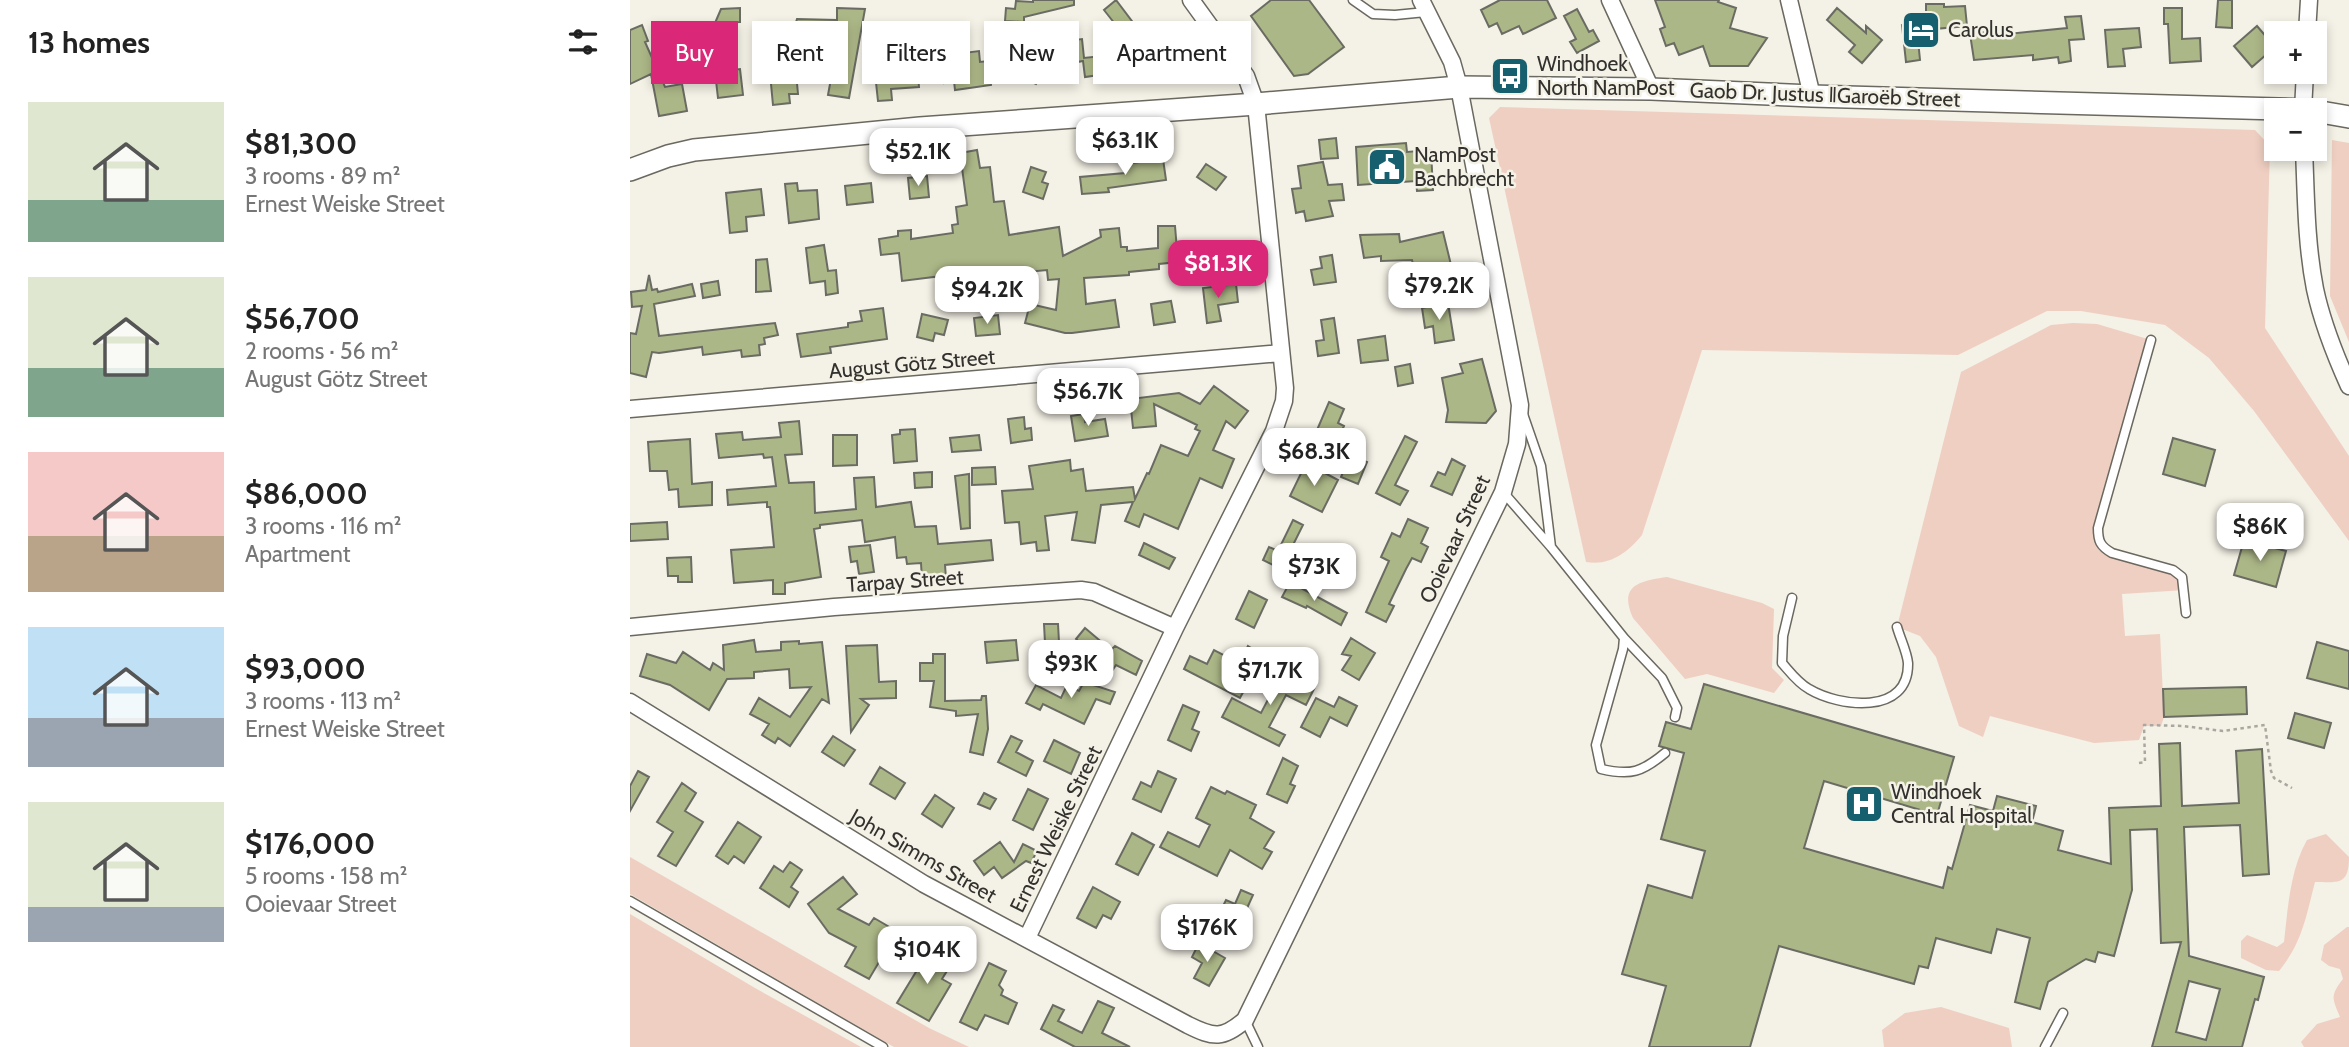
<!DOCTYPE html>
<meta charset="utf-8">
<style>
body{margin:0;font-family:Cabin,sans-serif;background:#f2f2f2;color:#222;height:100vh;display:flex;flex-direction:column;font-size:26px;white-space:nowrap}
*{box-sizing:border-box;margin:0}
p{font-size:23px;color:#767676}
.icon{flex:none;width:38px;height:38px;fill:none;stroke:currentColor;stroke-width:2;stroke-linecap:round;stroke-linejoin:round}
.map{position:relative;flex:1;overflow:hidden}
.panel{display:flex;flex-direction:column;background:#fff;width:630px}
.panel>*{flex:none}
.hud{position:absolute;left:21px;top:21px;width:665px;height:63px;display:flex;gap:14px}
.fabs{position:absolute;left:1634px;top:21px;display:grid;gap:14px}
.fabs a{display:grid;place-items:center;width:63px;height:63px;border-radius:0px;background:#fff;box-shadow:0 4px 10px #0003;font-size:35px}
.price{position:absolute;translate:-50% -60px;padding:0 16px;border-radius:14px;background:#fff;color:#222;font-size:23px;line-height:46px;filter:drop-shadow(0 2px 4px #0008)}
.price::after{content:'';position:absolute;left:50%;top:42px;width:21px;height:16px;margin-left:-10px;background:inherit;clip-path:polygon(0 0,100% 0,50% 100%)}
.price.active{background:#db2777;color:#fff}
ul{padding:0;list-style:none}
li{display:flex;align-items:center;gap:21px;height:175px;padding:0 28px}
li span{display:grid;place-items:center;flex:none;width:196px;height:140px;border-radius:0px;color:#555}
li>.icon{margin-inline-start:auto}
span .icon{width:84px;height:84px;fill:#fffc;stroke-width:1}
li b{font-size:30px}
h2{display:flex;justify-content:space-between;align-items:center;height:84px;padding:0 28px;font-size:30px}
.tag{padding:0 24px;border-radius:0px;background:#fff;box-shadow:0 4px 10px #0003;font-size:24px;line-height:63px}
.tag.active{background:#db2777;color:#fff}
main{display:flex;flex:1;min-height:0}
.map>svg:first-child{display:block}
</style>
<main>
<section class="panel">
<h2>13 homes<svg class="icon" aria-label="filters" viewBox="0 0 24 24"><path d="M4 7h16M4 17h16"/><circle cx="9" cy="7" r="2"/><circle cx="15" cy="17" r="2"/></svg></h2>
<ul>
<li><span style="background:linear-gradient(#dfe7d0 70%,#7fa58c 0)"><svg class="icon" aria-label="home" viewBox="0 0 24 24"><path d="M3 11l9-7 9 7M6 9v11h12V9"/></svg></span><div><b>$81,300</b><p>3 rooms · 89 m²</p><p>Ernest Weiske Street</p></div></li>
<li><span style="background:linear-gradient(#dfe7d0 65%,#7fa58c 0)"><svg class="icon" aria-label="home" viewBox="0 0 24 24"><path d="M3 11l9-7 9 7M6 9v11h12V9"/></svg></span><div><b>$56,700</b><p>2 rooms · 56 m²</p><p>August Götz Street</p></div></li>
<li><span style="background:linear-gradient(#f6c9c9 60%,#b9a48a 0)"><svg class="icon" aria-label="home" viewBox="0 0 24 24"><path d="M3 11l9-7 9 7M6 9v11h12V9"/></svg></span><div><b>$86,000</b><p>3 rooms · 116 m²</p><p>Apartment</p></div></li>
<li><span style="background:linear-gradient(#bfe0f5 65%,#9aa5b1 0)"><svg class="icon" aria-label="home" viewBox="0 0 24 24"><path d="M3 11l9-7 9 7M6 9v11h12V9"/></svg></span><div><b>$93,000</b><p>3 rooms · 113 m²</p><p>Ernest Weiske Street</p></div></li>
<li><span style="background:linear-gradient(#dfe7d0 75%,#9aa5b1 0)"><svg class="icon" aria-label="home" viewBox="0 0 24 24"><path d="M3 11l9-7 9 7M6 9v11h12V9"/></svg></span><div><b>$176,000</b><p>5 rooms · 158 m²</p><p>Ooievaar Street</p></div></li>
</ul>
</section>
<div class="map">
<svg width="1719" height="1047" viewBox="0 0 1719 1047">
<rect width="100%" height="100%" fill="#f4f1e6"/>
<path fill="#efcfc1" d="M870,107L1625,130L1640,146L1635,328L1719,456V541L1624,411L1579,358L1535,325L1451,311H1417L1328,355L1072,350L1012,535C997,553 980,566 956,562L859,118Z
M1702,140L1719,143V342L1700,296Z
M1443,323L1467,324L1521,340L1468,528L1473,548L1543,570L1555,590L1492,594L1495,636L1530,634L1534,717L1531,726H1514L1509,740L1464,743L1360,716L1353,737L1329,726L1306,657L1290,636L1267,627L1331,372L1421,325Z
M1037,577L1132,603L1144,609L1142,668L1154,680L1144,693L1077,674L1055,679L1003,618C988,585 1010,581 1037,577Z
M1696,834L1719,857C1719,886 1708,882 1685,882C1676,917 1672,943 1649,971L1636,970L1611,958V941L1617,935L1647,947L1654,942C1658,908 1660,870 1677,840Z
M0,857L299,1028L339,1047H264L0,894Z
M0,914L125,988L231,1047H0Z
M1717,927H1719V1047H1674L1671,1042L1687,1024L1710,1017C1702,998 1700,996 1713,979L1710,969L1699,966L1691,960L1694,945Z
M1311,1007L1379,1028L1382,1047H1254L1252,1030L1275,1013Z"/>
<path fill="#acb787" stroke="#6a6c63" stroke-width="2" fill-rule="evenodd" d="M403,0H444V5L394,17V22L375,21L376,8L385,9L386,1L403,2Z
M486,0L508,29L513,25L521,36L504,48L474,10Z
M641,0H679L714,47L678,74L664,76L621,16Z
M870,0H917L926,18L893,34L889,26L872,34L867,23L859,27L851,10Z
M1025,0H1089L1088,2L1106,8L1100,28L1137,38L1118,66H1080L1073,46L1049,55L1044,43L1036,46L1030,29L1035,27Z
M1588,0H1602V28L1586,27Z
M1296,4H1314V7L1335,6L1337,26L1305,29L1306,38L1288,40L1290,60L1276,62L1272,25L1296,22Z
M110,8V22L85,23L91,9Z
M207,8L235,9L219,98L198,95L205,57L165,62L168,94H159L160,103L143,105L139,63L161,61L159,38H161L167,19L207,20Z
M1207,8L1236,33V26L1252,40L1232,63L1219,52L1225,45L1197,20Z
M1534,8H1552V39L1570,38L1571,61L1540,63L1538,24H1534Z
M947,9L959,32L963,30L969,41L947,53L940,42L946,39L934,16Z
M1451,16L1454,39L1439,40L1441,61L1429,63L1428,57L1403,60V55L1344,60L1340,34L1377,30L1378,34L1437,28L1435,17Z
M12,25L18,41L15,42L35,87L52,84L57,111L29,116L21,74L0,84V30Z
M1627,26L1645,47L1622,67L1604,46Z
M1509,28L1511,47L1493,49L1495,66L1478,67L1475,30Z
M543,36L551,72L533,76L530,64L536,62L530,39Z
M320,37L321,52L302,54L301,39Z
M452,39L454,58L481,55L483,73L455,77L453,61L417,68L412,44Z
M286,50L289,87L261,89L262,100L248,101L243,55Z
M349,51L350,62L358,61L361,85L325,90L324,81L314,83L310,56Z
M383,51L414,65L406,84L374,70Z
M110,69L113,95L88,98L85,72Z
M706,138L708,158L691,159L689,140Z
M776,143L777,152L801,150L803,190L787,191L786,181L728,185L726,147Z
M347,150L350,168L360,167L364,202L374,201L379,235L429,227L433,256L471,237L470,230L489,228L491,247H497V251L528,248V226H545L548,262L529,264V269L499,272V275L454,278L456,304L485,300L489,327L442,333H435L395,323L400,304L426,310L429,279L418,280L417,270L354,276L355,289L330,292L329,280L312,283V276L272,281L269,253L251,255L249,239L268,236V231L281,230V239L323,233L322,225L328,224L326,207L337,205L330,153Z
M533,159L536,180L478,188L479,192L452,194L450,177L495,173L494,164Z
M693,162L698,185L712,184L714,200L699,201L703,216L676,221L674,211L666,213L662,189L671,188L668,166Z
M576,164L596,177L586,190L567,177Z
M401,167L416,172L412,182L418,184L413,199L393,192Z
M297,176L299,197L280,199L278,178Z
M167,183L168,191L187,190L189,219L159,223L155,184Z
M241,183L243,202L217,205L215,186Z
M131,189L134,215L116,217L117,231L100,233L96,193Z
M813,232L822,269L786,277L782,260L751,261V256L734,258L730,235L769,234L770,242Z
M194,245L198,271L206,270L208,293L196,295L195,281L180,283L176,248Z
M702,255L706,282L684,285L681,270L692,268L690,257Z
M137,259L141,291L126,292V260Z
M19,275L22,290L27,289L28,292L62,284L65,296L24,304L29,336L145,323L148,335L134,338L135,344L129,345L130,355L112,357L111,350L73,355L72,347L29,353L22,352L16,377L0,373V333L6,334L12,306L2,307L1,292L16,290Z
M88,281L90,295L73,298L71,284Z
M606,284L608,302L588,305L591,321L577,323L573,288Z
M541,301L545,322L524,325L521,304Z
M818,303L824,340L805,343L803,326L795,328L792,308Z
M253,308L257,339L200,347L201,353L171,357L167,334L218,327V323L232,321L230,311Z
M292,314L318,320L314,335L305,333L303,341L287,337Z
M368,315L370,334L346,336L344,318Z
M704,318L709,353L688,356L686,341L694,340L691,320Z
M755,336L758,360L731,363L728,340Z
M852,359L866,411L856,423L816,422L818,410L812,378L833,373L830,364Z
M780,364L783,383L768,386L765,367Z
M584,386L618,411L605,428L596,421L583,450L604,459L592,488L570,478L548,529L514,514L509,527L495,521L503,502L471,505L465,543L442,540L447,512L415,516L419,550L407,551L406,542L391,544L389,522L375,523L372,491L403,489L399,466L440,460L441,471L453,469L456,491L503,487L505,499L517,473L519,474L531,445L558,456L570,431L565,429L567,425L524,404L526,426L503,428L500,399L549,393L570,404Z
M699,402L714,409L708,423L714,426L705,446L684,437Z
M454,414L455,422L475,419L478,436L445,441L441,416Z
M394,417L395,429L401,428L402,440L381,443L378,419Z
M169,421L172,454L155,455L159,483L184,482L185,513L226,509L224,478L244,477L246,507L281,502L285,527L306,526L308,544L361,540L363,560L315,565L316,578L292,580L291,563L277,564L276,557L267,558L265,537L235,542L232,520L190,525V528L184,529L191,577L155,583V594H143V580L104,583L101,550L144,547L140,507H137V502L98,505L97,490L146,486L142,457L134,458L133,454L89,458L86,434L112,432L113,440L151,437L149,423Z
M285,429L287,461L264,463L262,435L270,434V430Z
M203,435H227V465L203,466Z
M349,435L351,450L322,452L320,438Z
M775,436L787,442L765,485L778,491L770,505L746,493Z
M1543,438L1585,450L1575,486L1533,474Z
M60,439L62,484L82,482V505L49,507L48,489L39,490L37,471H20L18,442Z
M720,455L737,462L728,484L711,477Z
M822,459L835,466L822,495L801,486L808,472L815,475Z
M676,463L708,480L692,512L660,496Z
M365,467L366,484L342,485V468Z
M302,472V487L285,488L284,473Z
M339,474L340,528L331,529L325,476Z
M778,519L798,528L791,543L798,547L791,562L782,558L776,569L759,604L764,606L756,622L736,612L759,561L751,557L762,533L770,537Z
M663,520L673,525L651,569L633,560L639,547L648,551Z
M37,522L38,539L0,541V524Z
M1614,540L1656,551L1646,587L1604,575Z
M514,543L545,558L539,569L509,555Z
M240,545L244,572L229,574L227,561L221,562L219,547Z
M61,557L62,582H48V576H38L37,558Z
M660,582L717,613L711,625L677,606L676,608L652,597Z
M619,591L637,600L624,628L606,619Z
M414,624H428L429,642L415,643Z
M455,628L481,650L485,646L512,661L506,675L486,665L482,671L446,639Z
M721,638L745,653L729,680L712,670L721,656L712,654Z
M124,640L126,652L151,650V642L169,641V644L192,642L199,703L192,699L160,746L148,738L145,743L132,735L139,724L120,714L129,698L160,717L181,687L160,688L159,669L124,672V678L97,679L79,710L40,685L10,676L17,654L46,663L53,652L80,670L83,663L94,670L93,645Z
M386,640L388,660L357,663L355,642Z
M1687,642L1719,651V689L1677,678Z
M247,645L249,682L266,681V698L231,699L239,705L221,732L216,646Z
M618,646L633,655L610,698L554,669L560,656L577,664L584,650L609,663Z
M303,654H315V701L351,700L352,696H356L358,729L353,755L340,752L348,714L326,716V711L300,707L304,681H290V663H303Z
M654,669L686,685L676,705L656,695L639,727L655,735L649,746L592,717L602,698L631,713Z
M454,682L485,692L480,704L466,699L454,724L413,704L410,710L396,703L406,685L431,698L437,685L449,691Z
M1074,684L1324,757L1307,815L1194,781L1174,848L1313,888L1318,867L1322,869L1340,805L1363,811L1367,796L1406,806L1402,822L1433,831L1428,850L1481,864L1479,808L1531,806L1529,744L1550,743L1552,806L1609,803L1606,751L1632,749L1639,874L1613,876L1610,825L1554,827L1559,956L1634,977L1628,1000L1625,999L1612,1047H1522L1551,942L1531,943L1527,829L1500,830L1502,890L1484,956L1468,952L1465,962L1456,959L1418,982L1410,1009L1385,1002L1400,938L1367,929L1361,953L1306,938L1298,968L1289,966L1284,984L1149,946L1120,1047H1019L1036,986L992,974L1018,885L1062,898L1075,851L1031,839L1054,753L1029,746L1036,722L1061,729ZM1559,981L1590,989L1576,1040L1546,1032Z
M1616,687L1617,714L1534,717L1533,689Z
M709,697L727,706L717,726L700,717L690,737L671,727L686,698L704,707Z
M553,705L569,712L562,729L569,732L561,751L538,740Z
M1665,713L1701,723L1694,748L1658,738Z
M203,736L225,750L214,766L192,752Z
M381,736L392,741L386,752L403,761L396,776L368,762Z
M424,740L450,753L441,774L414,761Z
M653,758L668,766L660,784L665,786L657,803L637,794Z
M250,767L275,783L265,799L240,784Z
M8,771L19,777L0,811V786Z
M528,771L546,779L531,812L503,799L511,782L521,787Z
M52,783L66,793L55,811L73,822L46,866L28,856L43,832L27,822Z
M581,787L595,794L597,791L626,805L620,818L644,832L634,848L642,852L632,869L600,850L587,876L530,847L538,832L569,847L580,825L566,818Z
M398,789L418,799L403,830L383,820Z
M354,793L366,799L360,809L348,804Z
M305,795L324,808L312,827L292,814Z
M108,822L131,837L114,863L104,856L98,864L86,856Z
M502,833L524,845L508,875L486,864Z
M370,842L384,862L393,844L407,851L401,863L396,861L372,878L364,867L354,875L344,861Z
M160,862L172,870L161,887L168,892L159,907L130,888L144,866L153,872Z
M213,877L227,894L208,909L239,925L244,918L268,932L261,944L269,949L258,967L249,962L239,979L215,966L226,947L199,933L178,904Z
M463,887L490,902L481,919L473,915L466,928L447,918Z
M611,890L623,895L609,926L588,916L596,900L605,904Z
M569,943L595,958L579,986L564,978L572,963L562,957Z
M300,949L322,963L312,979L321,984L299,1021L267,1003Z
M359,963L376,971L369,985L373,990L371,995L387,1003L378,1024L355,1015L347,1030L330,1022Z
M468,1001L484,1008L472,1033L500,1047H445L411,1029L423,1005L434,1010L428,1021L452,1033Z"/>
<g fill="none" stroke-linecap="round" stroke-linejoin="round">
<g stroke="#6a685f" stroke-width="11">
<path id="lane" d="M723,0L743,14L765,15L796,12
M1521,340L1468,528C1468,541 1470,546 1482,553L1543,570L1552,577L1556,613
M873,492L921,547L911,466L893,414
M921,547L994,638
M1162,598L1153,636L1152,663C1160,672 1168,683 1179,689C1209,707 1279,716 1278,663C1277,652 1270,638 1267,627
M1035,753C1012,772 1001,776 971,769L966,745L993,649L994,638L1032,678L1047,708L1045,717
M0,901L253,1047
M615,1020L628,1047
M1415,1047L1433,1013"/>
</g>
<g stroke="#6a685f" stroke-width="19">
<path id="street" d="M980,0L1021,89
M1159,0L1182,96
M1677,33L1679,0
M1673,110L1675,72
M1674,149C1676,196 1676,243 1685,289C1692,322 1705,355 1719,386
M0,409L651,353
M0,627L204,607L451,590L464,592L545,628
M0,702L294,884L558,1025C584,1038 593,1039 615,1020L873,492L887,444L890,405L829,87L822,62L791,0
M397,938L545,628L644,431L654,401L655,388L626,104L616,76L561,0"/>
</g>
<g stroke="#6a685f" stroke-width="24">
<path id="secondary" d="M1685,111L1719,117
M0,170L38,156L64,150L290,128L626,104L829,87L1021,89L1182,96L1681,110"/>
</g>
<path stroke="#a9a79f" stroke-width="2.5" stroke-dasharray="3.5 3.5" stroke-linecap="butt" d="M1509,763L1515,762L1514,725L1553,726L1593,731L1635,725L1641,771L1644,778L1662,788"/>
<use href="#lane" stroke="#fff" stroke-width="8"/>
<use href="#street" stroke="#fff" stroke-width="16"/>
<use href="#secondary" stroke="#fff" stroke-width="21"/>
</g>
<defs>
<g id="hotel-square" transform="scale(2.0125)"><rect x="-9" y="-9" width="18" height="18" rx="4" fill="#165f6e" stroke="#f4f1e6"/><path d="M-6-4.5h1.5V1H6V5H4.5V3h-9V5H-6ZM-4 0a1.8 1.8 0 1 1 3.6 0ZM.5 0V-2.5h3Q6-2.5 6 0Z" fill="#fff"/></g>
<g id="bus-square" transform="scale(2.0125)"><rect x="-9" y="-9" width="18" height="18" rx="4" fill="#165f6e" stroke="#f4f1e6"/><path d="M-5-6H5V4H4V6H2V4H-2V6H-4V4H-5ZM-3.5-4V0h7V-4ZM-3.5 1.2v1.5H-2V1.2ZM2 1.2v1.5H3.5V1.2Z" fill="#fff"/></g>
<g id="civic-square" transform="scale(2.0125)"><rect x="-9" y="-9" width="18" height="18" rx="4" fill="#165f6e" stroke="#f4f1e6"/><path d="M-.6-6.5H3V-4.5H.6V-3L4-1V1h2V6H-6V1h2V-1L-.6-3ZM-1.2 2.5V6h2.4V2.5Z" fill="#fff"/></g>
<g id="hospital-square" transform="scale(2.0125)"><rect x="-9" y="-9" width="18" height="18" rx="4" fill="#165f6e" stroke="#f4f1e6"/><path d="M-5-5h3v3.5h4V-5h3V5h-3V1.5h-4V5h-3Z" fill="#fff"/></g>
</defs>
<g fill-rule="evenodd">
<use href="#hotel-square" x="1291" y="30"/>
<use href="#bus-square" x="880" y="76"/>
<use href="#civic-square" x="757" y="167"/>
<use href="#hospital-square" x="1234" y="804"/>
</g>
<g text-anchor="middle" stroke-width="5" stroke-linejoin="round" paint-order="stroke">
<g font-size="21" fill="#32312d" stroke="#f4f1e6" text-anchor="start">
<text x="1318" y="37">Carolus</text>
<text x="907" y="71">Windhoek<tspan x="907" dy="24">North NamPost</tspan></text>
<text x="784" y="162">NamPost<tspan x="784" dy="24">Bachbrecht</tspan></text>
<text x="1261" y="799">Windhoek<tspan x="1261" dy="24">Central Hospital</tspan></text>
</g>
<g font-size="21" fill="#32312d" stroke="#f4f1e6">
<text transform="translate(1195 95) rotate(2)" y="7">Gaob Dr. Justus ǁGaroëb Street</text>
<text transform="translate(282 364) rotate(-5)" y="7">August Götz Street</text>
<text transform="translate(825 539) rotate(-65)" y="7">Ooievaar Street</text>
<text transform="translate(275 581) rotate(-4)" y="7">Tarpay Street</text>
<text transform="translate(426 829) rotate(-64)" y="7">Ernest Weiske Street</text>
<text transform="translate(293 856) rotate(30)" y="7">John Simms Street</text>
</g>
</g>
</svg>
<div class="fabs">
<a>+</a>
<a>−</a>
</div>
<b class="price" style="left:495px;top:177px">$63.1K</b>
<b class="price" style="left:288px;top:188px">$52.1K</b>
<b class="price active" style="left:588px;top:300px">$81.3K</b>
<b class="price" style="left:809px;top:322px">$79.2K</b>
<b class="price" style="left:357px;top:326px">$94.2K</b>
<b class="price" style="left:458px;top:428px">$56.7K</b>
<b class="price" style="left:684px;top:488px">$68.3K</b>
<b class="price" style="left:1630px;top:563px">$86K</b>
<b class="price" style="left:684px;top:603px">$73K</b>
<b class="price" style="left:441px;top:700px">$93K</b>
<b class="price" style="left:640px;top:707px">$71.7K</b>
<b class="price" style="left:577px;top:964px">$176K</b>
<b class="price" style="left:297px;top:986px">$104K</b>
<div class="hud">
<a class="tag active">Buy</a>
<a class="tag">Rent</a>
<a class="tag">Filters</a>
<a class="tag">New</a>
<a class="tag">Apartment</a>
</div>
</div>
</main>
